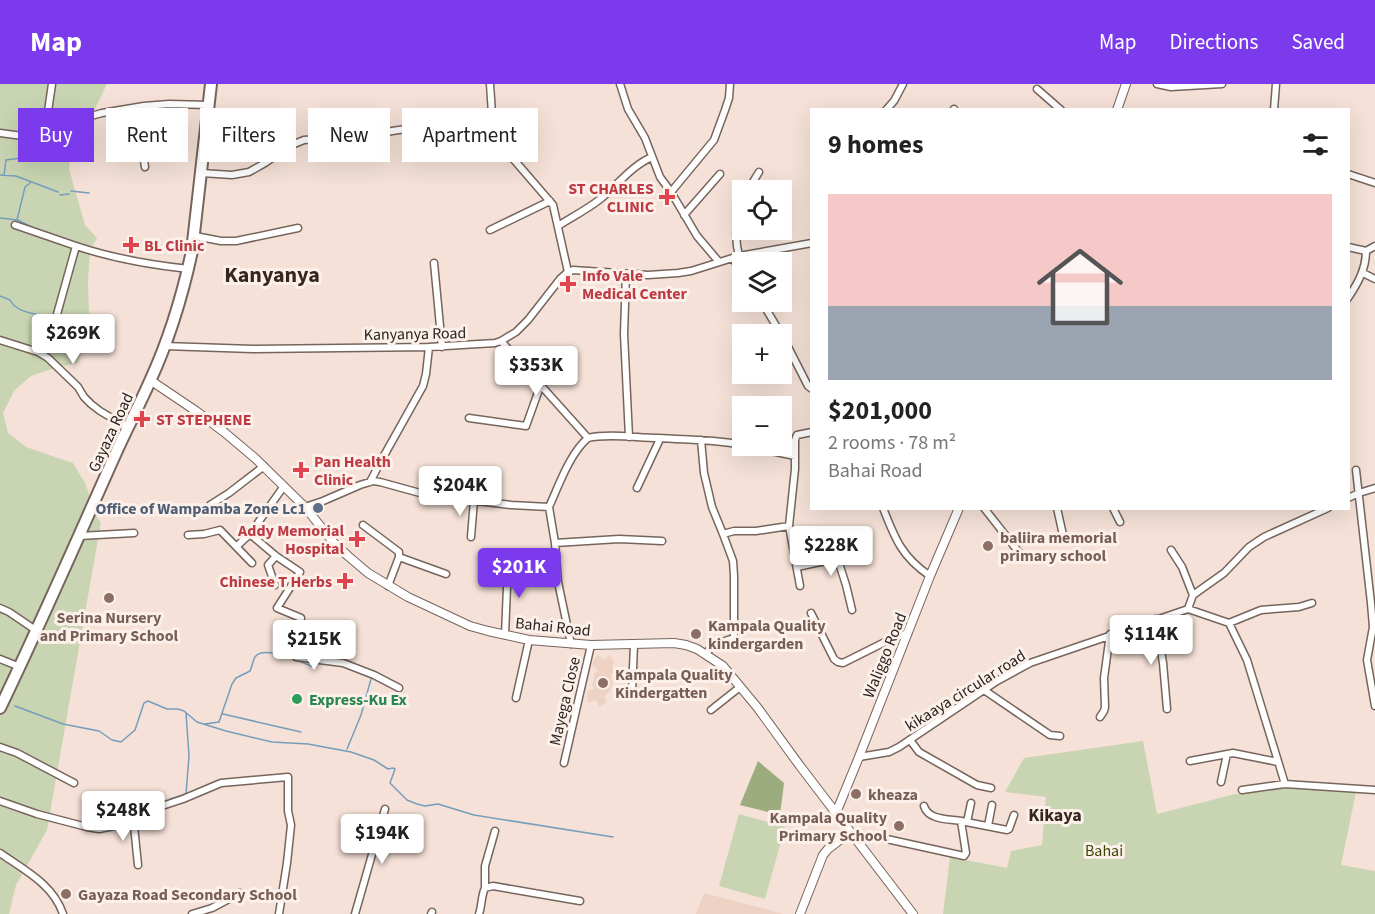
<!DOCTYPE html>
<meta charset="utf-8">
<style>
body{margin:0;font-family:"Source Sans 3",sans-serif;background:#f2f2f2;color:#222;height:100vh;display:flex;flex-direction:column;font-size:22px;white-space:nowrap}
*{box-sizing:border-box;margin:0}
p{font-size:20px;color:#767676}
.icon{flex:none;width:33px;height:33px;fill:none;stroke:currentColor;stroke-width:2;stroke-linecap:round;stroke-linejoin:round}
.map{position:relative;flex:1;overflow:hidden}
.details{position:absolute;left:810px;top:24px;width:540px;height:402px;display:flex;flex-direction:column;background:#fff;border-radius:0px;box-shadow:0 6px 24px #0002}
.details>*{flex:none}
.banner{position:absolute;left:18px;top:24px;width:570px;height:54px;display:flex;gap:12px}
.tools{position:absolute;left:732px;top:96px;display:grid;gap:12px}
.tools a{display:grid;place-items:center;width:60px;height:60px;border-radius:0px;background:#fff;box-shadow:0 6px 24px #0002;font-size:30px}
.price{position:absolute;translate:-50% -51px;padding:0 14px;border-radius:6px;background:#fff;color:#222;font-size:20px;line-height:39px;filter:drop-shadow(0 2px 3px #0008)}
.price::after{content:'';position:absolute;left:50%;top:36px;width:18px;height:14px;margin-left:-9px;background:inherit;clip-path:polygon(0 0,100% 0,50% 100%)}
.price.selected{background:#7c3aed;color:#fff}
ul{padding:0;list-style:none}
li{display:grid;align-content:center;gap:12px;height:318px;padding:0 18px}
li span{display:grid;place-items:center;height:186px;border-radius:0px;color:#555}
li>.icon{margin-inline-start:auto}
span .icon{width:108px;height:108px;fill:#fffc;stroke-width:1}
li b{font-size:26px}
h2{display:flex;justify-content:space-between;align-items:center;height:72px;padding:0 18px;font-size:26px}
.pill{padding:0 21px;border-radius:0px;background:#fff;box-shadow:0 6px 24px #0002;font-size:21px;line-height:54px}
.pill.selected{background:#7c3aed;color:#fff}
header{display:flex;align-items:center;gap:36px;box-sizing:border-box;height:84px;padding:0 30px;background:#7c3aed;color:#fff}
header strong{font-size:28px}
nav{display:flex;gap:33px;margin-inline-start:auto;font-size:21px}
.map>svg:first-child{display:block}
</style>
<header>
<strong>Map</strong>
<nav><a>Map</a><a>Directions</a><a>Saved</a></nav>
</header>
<div class="map">
<svg width="1375" height="830" viewBox="0 0 1375 830">
<rect width="100%" height="100%" fill="#f5e1d7"/>
<path fill="#eed2c4" d="M597,571L604,576L609,571L615,579L612,581L614,590H611V596L613,597L610,608H608L604,613L607,618L599,623L596,616L588,619L587,608L594,604L592,601L594,595V589L598,587L592,580Z
M704,809L784,830H696Z"/>
<path fill="#c9d5b2" d="M0,0H107L95,25L70,55L69,85L85,141L97,154L90,166L88,198L89,231L84,261L78,279L58,283L31,292L14,307L3,329L8,349L26,363L73,379L85,399L98,435L101,438L47,746L16,801L9,830H0Z
M1143,657L1157,730L1235,710L1291,704L1356,708L1341,781L1375,787V830H943L950,773L1007,784L1011,767L1042,761L1046,713L1005,708L1024,674Z
M739,730L785,743L765,815L719,802Z"/>
<path fill="#9dac7f" d="M758,677L784,699L780,731L740,721Z"/>
<g fill="none" stroke-linecap="round" stroke-linejoin="round">
<path stroke="#759ebc" stroke-width="1.5" d="M0,91L16,92L58,108
M4,91L6,76C16,74 27,76 33,66L32,61L36,50L45,51L47,43
M71,107L89,109
M60,111L69,110
M0,134L17,136L25,103L30,99
M18,136L35,145
M40,146L55,152
M0,212L10,216C16,227 28,228 38,231
M15,622L63,640L99,647L112,656L121,658L135,646L144,619L148,617L167,625H178L184,627L197,638L226,647L272,658L308,660L351,668L374,676L388,685L393,684L395,685L390,699L407,716L417,720L425,722L438,720L474,731L613,753
M223,630L301,648
M205,640L219,638L232,600L236,594L250,587C252,583 253,576 255,573C264,560 302,579 314,583
M347,665L361,631L371,595
M170,715L186,710L189,672L186,629"/>
<g stroke="#76655c" stroke-width="9">
<path id="minor" d="M490,0L492,30L497,49L509,70L553,121L568,188
M620,0L628,25L645,54L660,93L671,108L697,152L719,178
M1157,0L1171,3L1222,0
M1037,5L1061,26
M126,25L142,64L145,83
M886,26L894,17L903,0
M954,26V25
M1274,26L1276,0
M46,41L52,0
M0,49L30,53L33,51L37,41L65,39L102,29L144,22L169,20L209,21
M201,89L232,91L249,88L265,79L289,62L304,56L366,51L458,37L492,30
M1348,90L1375,99
M748,106L759,88
M671,108L714,56L725,26L729,14L730,0
M684,131L720,90
M15,141L76,162
M558,142C572,133 586,126 599,116C617,102 631,82 652,73
M490,146L550,117
M195,152L221,157H236L298,144
M1348,163L1366,167L1375,162
M739,172C734,153 736,136 742,118
M734,173L742,201
M434,179L442,263
M1363,189L1375,195
M626,190L624,250L629,353
M1348,214C1358,199 1366,185 1366,167
M755,218L766,225L781,250
M782,251L808,302L812,305
M0,256L38,268L48,274L78,303L84,313L91,320L100,327L127,343
M501,257L588,354
M164,262L253,265L429,263L495,259L501,257L516,248L528,236L560,195L568,188L573,186L648,191L678,189L691,187L739,172L812,159
M43,270L54,241L76,162C112,174 151,181 189,185
M469,334L526,342L541,300
M701,356L704,389L712,423L723,450L733,477L734,492V554C723,558 712,559 706,570
M746,362L795,372
M1356,386L1371,519L1373,543L1367,576L1375,622
M370,398L381,377L423,302L426,290L429,263
M637,404L660,355
M1348,414L1359,409L1375,404
M210,421L229,409L264,382
M305,423L323,417L360,401L373,397L380,398L420,409L437,412L511,421L549,423
M549,423C559,401 570,369 588,354C608,349 638,354 658,354C687,356 715,355 742,361
M549,423L555,459L558,498L571,560
M883,424C895,455 902,473 930,492
M984,424L1021,471
M1057,424L1063,451
M1113,424L1120,438
M363,441L399,468V473
M250,450L276,472L300,488L277,524L301,534L296,573L343,579L374,591L399,604
M723,450L734,447H756L789,442
M188,451L204,450L220,446L252,479
M79,452L134,449
M471,453L474,416
M555,459L619,455L662,457
M237,462L250,450L284,402
M1171,466L1182,483L1193,511
M797,483L834,475L838,476L846,501L852,526
M275,501L268,481L276,472
M388,502L399,473L446,490
M800,502L789,442L795,385V356L797,351L812,348
M0,524L9,528L37,547
M1188,525L1229,539L1247,576L1285,700
M1188,525L1193,511L1224,489L1249,463L1264,453L1328,424
M811,529L834,575L838,578L843,579L887,557L908,549
M1156,535L1163,579L1167,625
M1229,539L1261,526L1299,523L1312,519
M505,551L508,479
M0,575L20,583
M984,606L1050,651L1060,652
M632,609L634,560
M516,614L529,556
M711,626L740,603
M1100,633L1104,627L1105,623L1104,594L1110,550
M910,656L919,668L977,701L991,704
M0,663L17,669L74,699
M859,673L889,668L899,663L997,597L1030,579L1188,525
M1190,677L1233,669L1278,678
M564,679L591,561
M1221,698L1227,670
M1242,706L1285,700L1375,706
M0,717L37,730L87,743L99,745L114,742L135,731L183,715L221,699L288,693V727L291,741L287,779L279,830
M133,732L138,781
M961,737L1007,746L1009,745L1014,731
M967,738L971,719
M988,742L992,721
M854,752H873L964,772L966,769L961,737C948,735 928,736 924,722
M0,769C24,786 53,800 63,830
M485,804L493,802L580,817
M192,830L212,824L240,809
M355,830L385,725
M431,830L432,828
M479,830C482,822 481,812 485,804V782L495,747"/>
</g>
<g stroke="#76655c" stroke-width="10">
<path id="tertiary" d="M1117,26L1126,0
M150,296L196,327L224,348L256,375L305,423L333,458L348,472L368,489L408,513L470,542L488,547L529,556L591,561L674,559L686,561L697,565L723,582L757,623L800,682L913,830
M836,729L859,673L930,492L959,424
M800,830L823,771L828,765L850,748"/>
</g>
<g stroke="#76655c" stroke-width="14">
<path id="primary" d="M0,624C40,541 77,456 115,371C126,346 139,322 150,297C168,258 183,209 192,167L211,0"/>
</g>
<use href="#minor" stroke="#fff" stroke-width="6"/>
<use href="#tertiary" stroke="#fff" stroke-width="8"/>
<use href="#primary" stroke="#fff" stroke-width="10"/>
</g>
<g fill="#e0444e" stroke="#fcf0ea" stroke-width="2">
<path d="M664 104h6v6h6v6h-6v6h-6v-6h-6v-6h6z"/>
<path d="M128 152h6v6h6v6h-6v6h-6v-6h-6v-6h6z"/>
<path d="M565 191h6v6h6v6h-6v6h-6v-6h-6v-6h6z"/>
<path d="M139 326h6v6h6v6h-6v6h-6v-6h-6v-6h6z"/>
<path d="M298 377h6v6h6v6h-6v6h-6v-6h-6v-6h6z"/>
<path d="M354 446h6v6h6v6h-6v6h-6v-6h-6v-6h6z"/>
<path d="M342 488h6v6h6v6h-6v6h-6v-6h-6v-6h6z"/>
</g>
<circle fill="#5c6f8a" stroke="#fcf0ea" stroke-width="2" cx="318" cy="424" r="6"/>
<g fill="#8d6e63" stroke="#fcf0ea" stroke-width="2">
<circle cx="988" cy="462" r="6"/>
<circle cx="109" cy="514" r="6"/>
<circle cx="696" cy="550" r="6"/>
<circle cx="603" cy="599" r="6"/>
<circle cx="856" cy="710" r="6"/>
<circle cx="899" cy="742" r="6"/>
<circle cx="66" cy="810" r="6"/>
</g>
<circle fill="#2e9e5b" stroke="#fcf0ea" stroke-width="2" cx="297" cy="615" r="6"/>
<g text-anchor="middle" stroke-width="6" stroke-linejoin="round" paint-order="stroke">
<g font-size="16" font-weight="bold" fill="#be3a42" stroke="#fcf0ea" text-anchor="start">
<text x="654" y="110" text-anchor="end">ST CHARLES<tspan x="654" dy="18">CLINIC</tspan></text>
<text x="144" y="167">BL Clinic</text>
<text x="582" y="197">Info Vale<tspan x="582" dy="18">Medical Center</tspan></text>
<text x="156" y="341">ST STEPHENE</text>
<text x="314" y="383">Pan Health<tspan x="314" dy="18">Clinic</tspan></text>
<text x="344" y="452" text-anchor="end">Addy Memorial<tspan x="344" dy="18">Hospital</tspan></text>
<text x="332" y="503" text-anchor="end">Chinese T Herbs</text>
</g>
<g font-size="16" fill="#29221e" stroke="#fcf0ea">
<text transform="translate(415 249) rotate(-1)" y="6">Kanyanya Road</text>
<text transform="translate(110 348) rotate(-65)" y="6">Gayaza Road</text>
<text transform="translate(553 542) rotate(6)" y="6">Bahai Road</text>
<text transform="translate(884 571) rotate(-68)" y="6">Waliggo Road</text>
<text transform="translate(965 606) rotate(-32)" y="6">kikaaya circular road</text>
<text transform="translate(564 617) rotate(-77)" y="6">Mayega Close</text>
</g>
<g font-size="16" font-weight="bold" fill="#4e5e75" stroke="#fcf0ea" text-anchor="end">
<text x="306" y="430">Office of Wampamba Zone Lc1</text>
</g>
<g font-size="16" font-weight="bold" fill="#785e54" stroke="#fcf0ea" text-anchor="start">
<text x="1000" y="459">baliira memorial<tspan x="1000" dy="18">primary school</tspan></text>
<text x="109" y="539" text-anchor="middle">Serina Nursery<tspan x="109" dy="18">and Primary School</tspan></text>
<text x="708" y="547">Kampala Quality<tspan x="708" dy="18">kindergarden</tspan></text>
<text x="615" y="596">Kampala Quality<tspan x="615" dy="18">Kindergatten</tspan></text>
<text x="868" y="716">kheaza</text>
<text x="887" y="739" text-anchor="end">Kampala Quality<tspan x="887" dy="18">Primary School</tspan></text>
<text x="78" y="816">Gayaza Road Secondary School</text>
</g>
<g font-size="16" font-weight="bold" fill="#27864d" stroke="#fcf0ea" text-anchor="start">
<text x="309" y="621">Express-Ku Ex</text>
</g>
<g font-size="16" fill="#3a4900" stroke="#fcf0ea">
<text x="1104" y="772">Bahai</text>
</g>
<g font-size="18" font-weight="bold" fill="#35261e" stroke="#fcf0ea">
<text x="1055" y="737">Kikaya</text>
</g>
<g font-size="22" font-weight="bold" fill="#35261e" stroke="#fcf0ea">
<text x="272" y="198">Kanyanya</text>
</g>
</g>
</svg>
<div class="tools">
<a><svg class="icon" aria-label="locate" viewBox="0 0 24 24"><circle cx="12" cy="12" r="6"/><path d="M12 2v4M12 18v4M2 12h4M18 12h4"/></svg></a>
<a><svg class="icon" aria-label="layers" viewBox="0 0 24 24"><path d="M12 4l9 5-9 5-9-5zM3 14l9 5 9-5"/></svg></a>
<a>+</a>
<a>−</a>
</div>
<b class="price" style="left:73px;top:281px">$269K</b>
<b class="price" style="left:536px;top:313px">$353K</b>
<b class="price" style="left:460px;top:433px">$204K</b>
<b class="price" style="left:831px;top:493px">$228K</b>
<b class="price selected" style="left:519px;top:515px">$201K</b>
<b class="price" style="left:1151px;top:582px">$114K</b>
<b class="price" style="left:314px;top:587px">$215K</b>
<b class="price" style="left:123px;top:758px">$248K</b>
<b class="price" style="left:382px;top:781px">$194K</b>
<div class="banner">
<a class="pill selected">Buy</a>
<a class="pill">Rent</a>
<a class="pill">Filters</a>
<a class="pill">New</a>
<a class="pill">Apartment</a>
</div>
<section class="details">
<h2>9 homes<svg class="icon" aria-label="filters" viewBox="0 0 24 24"><path d="M4 7h16M4 17h16"/><circle cx="9" cy="7" r="2"/><circle cx="15" cy="17" r="2"/></svg></h2>
<ul>
<li><span style="background:linear-gradient(#f6c9c9 60%,#9aa5b1 0)"><svg class="icon" aria-label="home" viewBox="0 0 24 24"><path d="M3 11l9-7 9 7M6 9v11h12V9"/></svg></span><div><b>$201,000</b><p>2 rooms · 78 m²</p><p>Bahai Road</p></div></li>
</ul>
</section>
</div>
